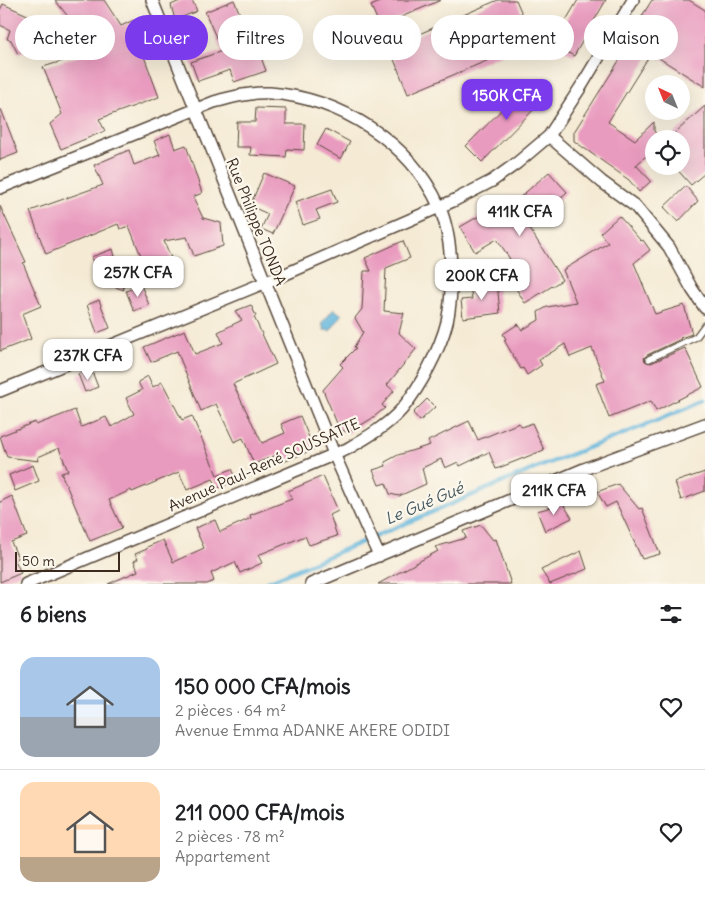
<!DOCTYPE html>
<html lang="fr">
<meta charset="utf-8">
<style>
body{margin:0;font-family:Delius,sans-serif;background:#f2f2f2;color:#202124;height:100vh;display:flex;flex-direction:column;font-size:19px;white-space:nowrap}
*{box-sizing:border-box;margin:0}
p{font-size:16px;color:#757577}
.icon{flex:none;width:28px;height:28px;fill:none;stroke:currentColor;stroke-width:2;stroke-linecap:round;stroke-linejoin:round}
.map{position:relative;height:584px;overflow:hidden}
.sheet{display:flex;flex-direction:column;background:#fff;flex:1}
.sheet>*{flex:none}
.top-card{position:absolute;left:15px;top:15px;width:675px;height:45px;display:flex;gap:10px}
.needle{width:32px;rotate:317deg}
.buttons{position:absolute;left:645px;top:75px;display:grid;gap:10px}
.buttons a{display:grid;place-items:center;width:45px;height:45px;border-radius:50%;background:#fff;box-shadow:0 5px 20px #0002;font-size:25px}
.scale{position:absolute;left:15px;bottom:12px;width:105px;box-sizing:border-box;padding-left:5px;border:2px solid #3b2a1e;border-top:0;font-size:14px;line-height:18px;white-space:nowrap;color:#3b2a1e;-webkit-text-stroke:4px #fbf7ec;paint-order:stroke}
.price{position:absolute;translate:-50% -42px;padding:0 11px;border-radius:10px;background:#fff;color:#222;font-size:16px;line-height:32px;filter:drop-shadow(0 1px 2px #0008)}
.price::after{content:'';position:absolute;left:50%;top:30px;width:15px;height:11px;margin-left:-8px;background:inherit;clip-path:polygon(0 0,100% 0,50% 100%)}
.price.on{background:#7c3aed;color:#fff}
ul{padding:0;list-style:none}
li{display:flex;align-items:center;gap:15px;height:125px;padding:0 20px}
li+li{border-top:1px solid #e0e0e0}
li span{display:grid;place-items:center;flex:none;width:140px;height:100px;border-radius:15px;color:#555}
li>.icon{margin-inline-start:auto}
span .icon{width:60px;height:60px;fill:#fffc;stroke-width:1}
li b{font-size:21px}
h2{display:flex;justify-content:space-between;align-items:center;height:60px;padding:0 20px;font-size:21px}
.tag{padding:0 18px;border-radius:22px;background:#fff;box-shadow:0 5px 20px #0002;font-size:18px;line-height:45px}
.tag.on{background:#7c3aed;color:#fff}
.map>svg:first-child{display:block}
</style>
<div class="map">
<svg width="705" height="584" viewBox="0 0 705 584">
<rect width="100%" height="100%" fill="#fbf7ec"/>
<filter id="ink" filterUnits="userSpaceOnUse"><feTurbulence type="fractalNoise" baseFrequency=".02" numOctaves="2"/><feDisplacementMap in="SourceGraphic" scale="10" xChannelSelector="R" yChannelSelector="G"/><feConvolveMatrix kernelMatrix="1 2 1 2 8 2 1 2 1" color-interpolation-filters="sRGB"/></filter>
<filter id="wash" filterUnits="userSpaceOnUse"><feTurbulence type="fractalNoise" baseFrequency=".0096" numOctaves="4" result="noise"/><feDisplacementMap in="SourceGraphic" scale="20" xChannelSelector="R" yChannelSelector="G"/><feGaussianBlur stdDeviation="1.12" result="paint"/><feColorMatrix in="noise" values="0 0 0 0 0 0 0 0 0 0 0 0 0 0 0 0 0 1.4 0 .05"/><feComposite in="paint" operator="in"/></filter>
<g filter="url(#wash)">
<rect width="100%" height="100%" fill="#f5ebd5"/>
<path fill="#5eb4db" stroke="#4c6f7c" d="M334,309L342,315L330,331L324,330L322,323Z"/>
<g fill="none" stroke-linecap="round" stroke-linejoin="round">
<path stroke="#5eb4db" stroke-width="4.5" d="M263,584L529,471L641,427L705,400"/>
</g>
<g id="blocks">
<path fill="#e99bbf" d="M55,0H104L121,26L134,20L144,50L142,51L159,97L99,119L105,131L61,149L50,124L62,114L43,67L95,51Z
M182,0H192L197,11L175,20L171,5Z
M234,0L254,47L257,46L266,71L234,82L230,70L198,81L191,62L222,51L205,12Z
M384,0H441L380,26L371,6Z
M498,0H516L523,16L511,21L522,46L408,94L389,47Z
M578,0H606L574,56L552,44Z
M652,0H689L705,10V87L651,53L608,122L635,140L654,122V131L660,139H654V149L635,166H637L651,181L639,192L629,180L574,141V132L646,18L642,16Z
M3,4L43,22L54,44L36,53L32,48L18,54L11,40L7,39L10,30L0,25V10Z
M531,80L547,96L482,162L466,146Z
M705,106V173L691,185L674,166H681V139H668Z
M256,108L286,109V124H305L304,150L287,149L286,157L250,155L251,147H236L237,122H255Z
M1,109L18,153L0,160V110Z
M326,129L350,142L341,159L317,145Z
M170,134L175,149L186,145L202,193L193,197L203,218L221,223L223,246L194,256L187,237L164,241L177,273L152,283L129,226L120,229L118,224L46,254L30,211L103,185L94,165L129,150L134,165L160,155L154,141Z
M549,172L567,192L528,226L562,280L525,303L501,264L510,259L497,239L475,252L460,227L507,200L510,206Z
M264,173L295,186L273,234L261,229L268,214L250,206Z
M686,186L698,201L678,222L664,207Z
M332,189L337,202L316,210L320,219L303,225L295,202Z
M0,206L26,262L23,263L41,306L22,314L31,339L0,351Z
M619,216L641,241L643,240L650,250L634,263L655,314L684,305L692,334L680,338L681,339L647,355L644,358L645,361L651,363L685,348L703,387L656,411L651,401L609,418L596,384L605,381L592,348L570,357L565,344L539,360L542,365L527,375L523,368L521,369L504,340L506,339L503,334L518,324L522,330L539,320L538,312L547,307L576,302L563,270L608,243L600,233Z
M403,241L410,258L386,268L384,311L404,313L399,333L416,349L387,385L394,391L382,405L385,408L371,419L348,433L339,428L323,390L343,367L340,364L356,348L354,347L363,332L355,318L362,309L364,271H371L365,258Z
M113,249L124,290L100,282L91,257Z
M497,282L500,313L463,318L461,300L472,299L470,285Z
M141,285L149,305L134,311L126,291Z
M99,300L110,328L97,333L87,305Z
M251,305L256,316L254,317L276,364L233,384L262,443L285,433L281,424L300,416L314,449L281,463L277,455L254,464L243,438L234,442L216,404L201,411L177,351L151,362L144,347L185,330L195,354L223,343L218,332L242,320L235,311Z
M91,369L98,387L85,392L78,374Z
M148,376L153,387L162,382L182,420L192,416L217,475L232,469L237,480L218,488L213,479L187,490L179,472L132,492L131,490L109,500L122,528L90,541L61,473L68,471L59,448L38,457L39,461L7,457L0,436L35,422L36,425L75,410L81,427L106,417L111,427L134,414L126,398L142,390L138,382Z
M427,399L435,407L420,421L413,413Z
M469,421L478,440L519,423L522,427L532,423L544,450L496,469L489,452L460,466L458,462L445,468L441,459L422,468L426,484L399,496L390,494L386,483L379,485L373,470L386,466L385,462L398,455L430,445L428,441Z
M33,465L39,481L15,491L9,475Z
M705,472V491L681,500L675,482Z
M323,476L338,511L330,515L337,536L309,545L305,536L258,555L262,563L240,573L235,562L211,573L214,581L207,584H108L138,571L134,561L138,559L135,554L147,549V547L163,540L173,562L204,548L195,528L215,520L220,532L251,518L250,515L292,499L288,491Z
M618,484L639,509L642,508L660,554L642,559L616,502L606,507L597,492Z
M12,496L27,536L11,542L18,558L15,560L21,573L0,582V502Z
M563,504L572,518L545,531L537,511Z
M481,525L493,540L496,539L511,584H378L438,551L435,547L466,538L463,531Z
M581,551L587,569L550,584L541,570Z"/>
</g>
</g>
<g filter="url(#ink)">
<use href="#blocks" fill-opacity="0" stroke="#574739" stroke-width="1"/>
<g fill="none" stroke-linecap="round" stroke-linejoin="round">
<g stroke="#574739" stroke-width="8">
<path id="lane" d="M649,359L696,337L705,325"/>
</g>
<g stroke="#574739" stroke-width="14">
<path id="street" d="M152,0L334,454L379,556
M549,136L602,182L635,206L669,247L692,289L705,308
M0,188L214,102C232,97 251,92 270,93C340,98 410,142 439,206C453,237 454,289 447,322C440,350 420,387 402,409C387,426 366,438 347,449L26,584
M0,391L281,276L453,201L492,181L517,163L549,136L582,85L633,0
M311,584L584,469L705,424"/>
</g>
<use href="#lane" stroke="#fff" stroke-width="5.5"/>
<use href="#street" stroke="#fff" stroke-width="11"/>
</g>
</g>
<g text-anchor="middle" stroke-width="4.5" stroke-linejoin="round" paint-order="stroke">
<g font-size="15" fill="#3b2a1e" stroke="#fbf7ec">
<text transform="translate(256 222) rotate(68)" y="5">Rue Philippe TONDA</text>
<text transform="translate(264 465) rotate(-24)" y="5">Avenue Paul-René SOUSSATTE</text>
</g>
<g font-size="16" font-style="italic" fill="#475a60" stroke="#fbf7ec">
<text transform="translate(424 503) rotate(-23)" y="6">Le Gué Gué</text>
</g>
</g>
</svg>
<div class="buttons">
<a><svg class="needle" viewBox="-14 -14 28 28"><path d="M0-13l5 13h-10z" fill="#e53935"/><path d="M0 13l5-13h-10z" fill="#757577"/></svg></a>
<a><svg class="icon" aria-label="locate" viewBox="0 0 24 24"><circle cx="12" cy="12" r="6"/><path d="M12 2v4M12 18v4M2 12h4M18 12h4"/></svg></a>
</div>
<div class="scale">50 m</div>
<b class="price on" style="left:507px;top:121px">150K CFA</b>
<b class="price" style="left:520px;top:237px">411K CFA</b>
<b class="price" style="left:138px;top:298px">257K CFA</b>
<b class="price" style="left:482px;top:301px">200K CFA</b>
<b class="price" style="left:88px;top:381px">237K CFA</b>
<b class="price" style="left:554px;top:516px">211K CFA</b>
<div class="top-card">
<a class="tag">Acheter</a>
<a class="tag on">Louer</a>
<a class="tag">Filtres</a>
<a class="tag">Nouveau</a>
<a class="tag">Appartement</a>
<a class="tag">Maison</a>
</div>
</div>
<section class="sheet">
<h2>6 biens<svg class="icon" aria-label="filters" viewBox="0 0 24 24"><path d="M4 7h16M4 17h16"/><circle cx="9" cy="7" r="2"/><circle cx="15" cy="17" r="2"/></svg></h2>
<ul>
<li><span style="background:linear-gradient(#a9c7e8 60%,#9aa5b1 0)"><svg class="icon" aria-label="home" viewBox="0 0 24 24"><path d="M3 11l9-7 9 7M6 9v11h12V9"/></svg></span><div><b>150 000 CFA/mois</b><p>2 pièces · 64 m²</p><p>Avenue Emma ADANKE AKERE ODIDI</p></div><svg class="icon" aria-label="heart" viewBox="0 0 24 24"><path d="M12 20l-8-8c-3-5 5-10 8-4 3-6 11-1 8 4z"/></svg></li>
<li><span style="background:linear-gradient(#ffd9b3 75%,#b9a48a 0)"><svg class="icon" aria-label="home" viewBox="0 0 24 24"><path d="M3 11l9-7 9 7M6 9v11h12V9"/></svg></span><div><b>211 000 CFA/mois</b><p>2 pièces · 78 m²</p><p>Appartement</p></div><svg class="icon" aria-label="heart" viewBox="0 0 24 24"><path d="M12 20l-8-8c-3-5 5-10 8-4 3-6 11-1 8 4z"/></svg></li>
</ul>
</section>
